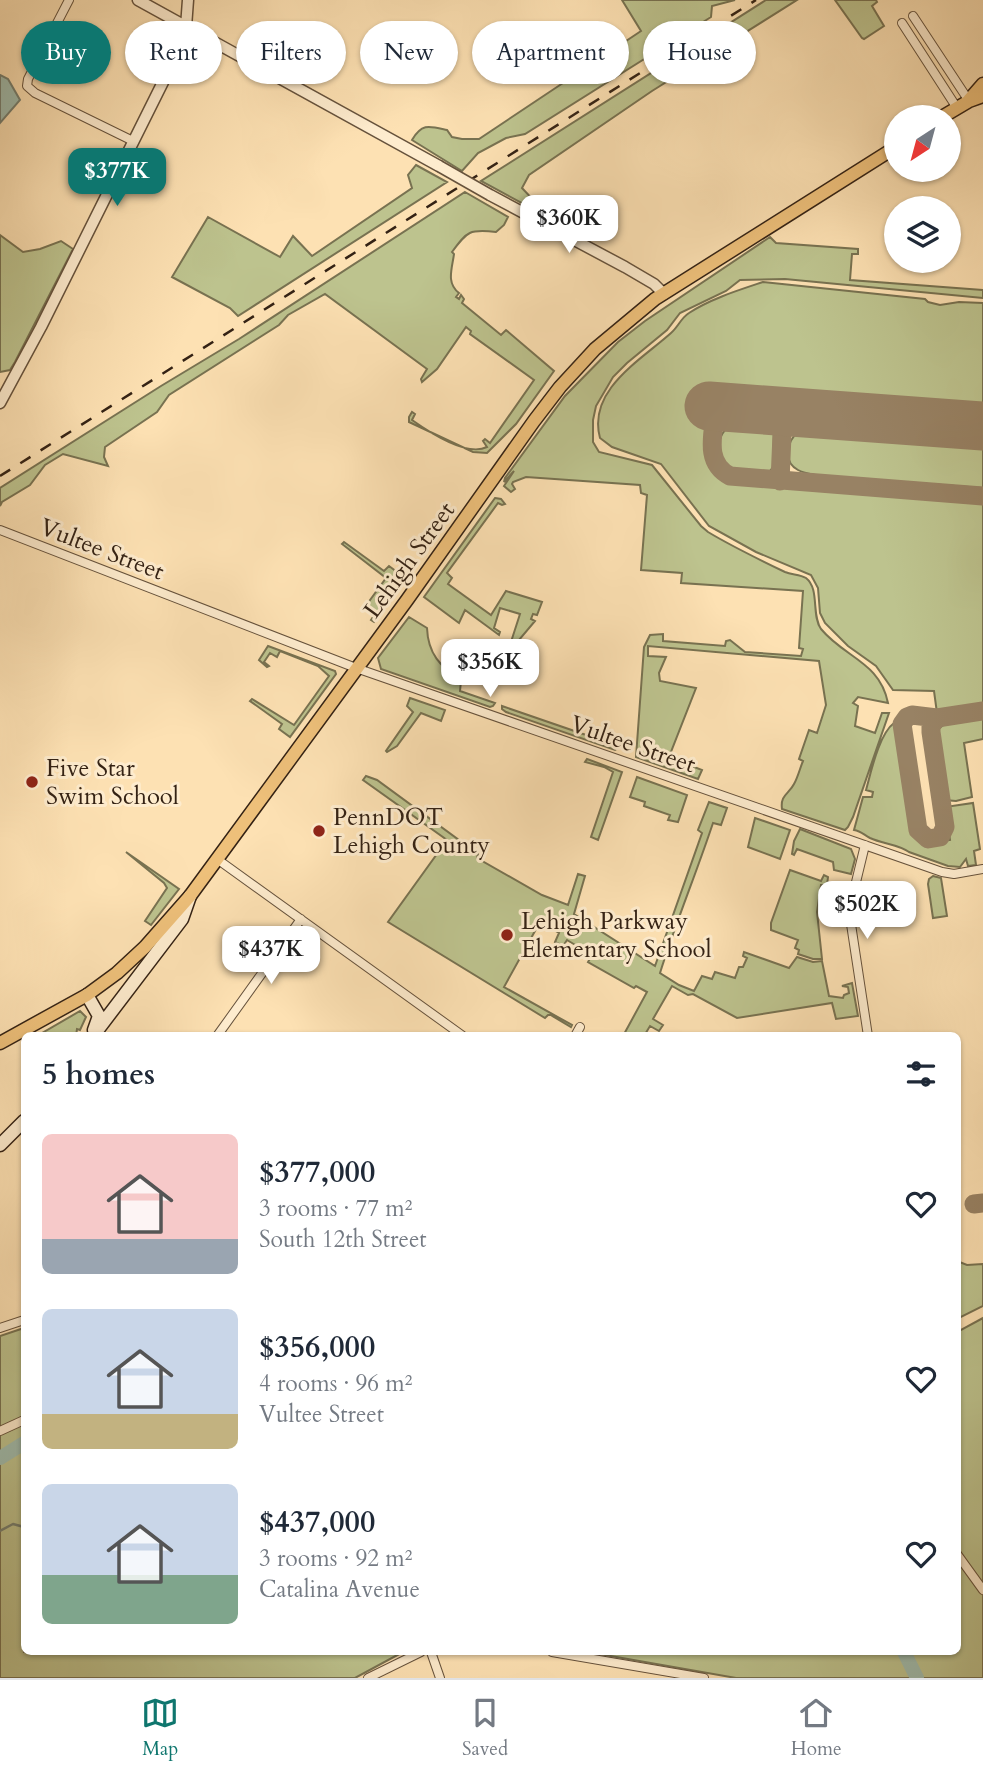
<!DOCTYPE html>
<meta charset="utf-8">
<style>
body{margin:0;font-family:Cardo,serif;background:#f6f6f7;color:#1f2937;height:100vh;display:flex;flex-direction:column;font-size:26px;white-space:nowrap}
*{box-sizing:border-box;margin:0}
p{font-size:23px;color:#747a83}
.icon{flex:none;width:38px;height:38px;fill:none;stroke:currentColor;stroke-width:2;stroke-linecap:round;stroke-linejoin:round}
.map{position:relative;flex:1;overflow:hidden}
.sheet{position:absolute;left:21px;top:1032px;width:940px;height:623px;display:flex;flex-direction:column;background:#fff;border-radius:10px;box-shadow:0 2px 5px #0004}
.sheet>*{flex:none}
.banner{position:absolute;left:21px;top:21px;width:942px;height:63px;display:flex;gap:14px}
.needle{width:46px;rotate:216deg}
.fabs{position:absolute;left:884px;top:105px;display:grid;gap:14px}
.fabs a{display:grid;place-items:center;width:77px;height:77px;border-radius:50%;background:#fff;box-shadow:0 2px 5px #0004;font-size:35px}
.price{position:absolute;translate:-50% -60px;padding:0 16px;border-radius:14px;background:#fff;color:#222;font-size:23px;line-height:46px;filter:drop-shadow(0 2px 4px #0008)}
.price::after{content:'';position:absolute;left:50%;top:42px;width:21px;height:16px;margin-left:-10px;background:inherit;clip-path:polygon(0 0,100% 0,50% 100%)}
.price.on{background:#0f766e;color:#fff}
ul{padding:0;list-style:none}
li{display:flex;align-items:center;gap:21px;height:175px;padding:0 21px}
li span{display:grid;place-items:center;flex:none;width:196px;height:140px;border-radius:10px;color:#555}
li>.icon{margin-inline-start:auto}
span .icon{width:84px;height:84px;fill:#fffc;stroke-width:1}
li b{font-size:30px}
h2{display:flex;justify-content:space-between;align-items:center;height:84px;padding:0 21px;font-size:30px}
.chip{padding:0 24px;border-radius:32px;background:#fff;box-shadow:0 2px 5px #0004;font-size:24px;line-height:63px}
.chip.on{background:#0f766e;color:#fff}
.tab-bar{display:flex;justify-content:space-around;align-items:center;height:98px;border-top:2px solid #e0e1e3;background:#fff;font-size:19px;color:#747a83}
.tab-bar a{display:grid;justify-items:center;gap:4px}
.tab-bar .on{color:#0f766e}
.map>svg:first-child{display:block}
</style>
<div class="map">
<svg width="983" height="1678" viewBox="0 0 983 1678">
<rect width="100%" height="100%" fill="#fde1b3"/>
<filter id="stains"><feTurbulence type="fractalNoise" baseFrequency=".00286" numOctaves="4"/><feColorMatrix values="0 0 0 0 .2 0 0 0 0 .09 0 0 0 0 .02 0 0 0 .5 -.17"/></filter>
<radialGradient id="worn" r=".72"><stop offset=".6" stop-color="#630" stop-opacity="0"/><stop offset="1" stop-color="#630" stop-opacity=".3"/></radialGradient>
<path fill="#bdc38e" stroke="#787251" stroke-width="2" d="M622,0H735L712,6L711,17L525,134L506,138L478,153L462,171L412,140C422,123 429,126 447,130L452,137L462,139H479L641,31Z
M766,0H797L652,91L529,175L522,188L536,203L543,206L545,209L542,214L481,181Z
M835,0H876L877,2L872,6L884,26L864,39L862,38Z
M416,165L447,182L238,316L230,308L172,277L208,217L280,257L293,236L312,256L412,188L408,175Z
M465,192L508,217L504,225L496,232C470,229 467,231 452,252L454,254C452,269 446,283 459,293L456,297L459,299L461,295L464,299L462,303L501,335L506,330L554,371L516,424L487,453L473,452L409,422V417L412,412L415,414L412,420C429,432 467,457 487,447L483,441L485,439L490,443L534,380L470,334L471,331L466,327L437,369L422,382L421,379L427,369L325,294L288,315L279,325L169,395L157,412L105,447L104,457L108,466L63,454L45,465L30,485L2,502L0,506V488L161,386L239,339Z
M0,235L23,252L40,249L61,241L73,249L15,362L10,370L0,372Z
M770,237L776,243L858,249V254H852L850,280L983,290V298L785,279L740,280L726,291L680,313L667,330L627,363L613,377L596,406L593,420V442L599,452L652,465L701,526L708,532C733,547 760,560 785,572C792,575 800,574 806,578C820,589 811,615 821,629C845,658 880,662 888,703L858,697L853,703L858,706L855,726L875,733L882,713H889L853,817L848,827L845,830L782,809C780,795 789,794 794,784C798,777 800,768 803,761L799,759L809,730L817,733L826,705L819,661L648,646V656L666,657L659,673L660,681L696,688L669,757L702,770L698,779L636,757L644,647L650,635L663,634V641L725,646L726,641L730,640L745,652L801,656L803,649L799,648L803,591L681,583L682,573L641,570L647,495L641,493L640,485L526,477L513,482L512,484L515,489L511,492L504,486L514,471L504,482L505,478L565,396L618,342L645,321Z
M763,282L925,299L928,302L940,305L959,302L983,303V415L711,395C706,424 695,474 733,483L983,502V706L937,713L934,691L893,690L876,666L848,646L825,623L820,613L818,588L811,575L756,552L709,526L661,464L612,447L600,438C587,390 641,360 671,333C678,327 681,318 689,313C710,299 739,290 763,282Z
M741,422L769,424L774,428L773,467L770,471C759,473 734,473 725,465C712,452 719,424 741,422Z
M824,429L983,440V488L820,476C813,474 805,474 798,470C782,461 787,441 799,431Z
M495,498L501,499L505,504L502,505L498,503L447,573L452,578L448,584L491,615L506,591L542,602L537,615L533,614L531,619L535,621L514,646L510,645L520,614L500,608L494,628L500,632L499,635L465,610L459,623L424,597Z
M344,542L384,571L389,566L405,578L374,622L371,620L375,614L365,607L386,578L342,544Z
M409,617L427,628C428,654 440,666 461,681L460,691L495,703L493,706L490,707L381,669L378,658Z
M268,646L335,671L336,674L290,737L279,729L282,724L250,701L252,699L294,725L329,676L318,666L280,651L277,657L270,653L264,662L269,666L267,667L259,660Z
M410,698L445,710L441,721L421,713L397,746L387,752L386,751L413,712L407,706Z
M502,706L618,746L620,747L615,750L506,712L502,709Z
M983,716V739L964,743L972,797L956,801L944,800L934,738C940,717 964,719 983,716Z
M894,723H898L916,836L925,844L950,840L945,807L973,803L980,849L974,851L976,865L968,866L966,859L960,867L948,866L909,852C898,844 883,844 870,838C864,835 861,831 854,830L863,797H872L873,792L866,790C871,772 879,734 894,723Z
M587,759L622,772L598,840L591,837L613,772L604,767L585,762Z
M366,776L377,780L478,854L477,858L542,895L568,905L578,874L585,876L574,914L655,966L702,833L698,830L709,802L727,808L721,825L713,823C696,874 676,922 660,973L679,985L694,991L702,976L712,979L715,972L735,978L739,967H743L747,958L743,956L744,952L789,968L797,957L813,962L822,961L829,996L843,998L844,995L849,993L848,987L842,986L852,983L858,1016L836,1019L832,1003L737,1018L693,994L688,995L672,986L653,1019L663,1025L659,1031L650,1026L644,1036H623L647,992L636,986L634,988L588,962L592,955L567,940L563,946L555,942L559,933L540,922L504,987L572,1025L571,1027L549,1014L545,1018L388,922L447,840L363,780Z
M637,777L687,795L678,822L668,820L670,815L644,806L645,802L630,797Z
M755,818L790,830L780,859L748,847Z
M800,829L851,849L855,859L851,874L834,870L833,862L797,849L794,855L792,854L794,841Z
M126,852L179,889L151,925L145,921L167,888L164,883Z
M790,870L821,881L824,875L828,877L827,885H821L817,912L822,959H813L798,954L799,950L795,948L798,940L771,930V923Z
M933,876L941,878L947,916L933,918L928,884L929,879Z
M80,1011L86,1017L80,1030L77,1029L76,1036H37Z
M957,1261L967,1265L983,1264V1306L957,1319Z
M983,1318V1678H736L588,1652H957V1332Z
M24,1328V1652H403L355,1678H0V1336Z"/>
<path fill="#9fbdaf" stroke="#747f71" stroke-width="2" d="M0,75L8,79L20,100L0,123Z"/>
<g fill="none" stroke-linecap="round" stroke-linejoin="round">
<path stroke="#747f71" stroke-width="2.5" d="M0,1531L13,1524L24,1527"/>
<path stroke="#9fbdaf" stroke-width="14" d="M0,1458L24,1443
M904,1652L917,1678"/>
<path stroke="#988264" stroke-width="19" d="M716,406C714,432 703,462 730,476L983,496
M780,481L783,412
M937,718L931,726V732L945,827L940,837L928,839L918,830L902,724L907,717L912,715L937,718L983,711
M974,1204L983,1203"/>
<path stroke="#988264" stroke-width="49" d="M709,406L983,426"/>
<g stroke="#66523c" stroke-width="10">
<path id="minor" d="M69,0L28,79L27,86L35,93L133,141
M913,16L969,101
M902,23L957,108
M0,530L356,668L942,872L954,874L983,869
M865,845L849,911L868,1036
M217,859L463,1036
M217,1036L301,919
M575,1036L580,1027
M0,1328L24,1320
M0,1431L24,1420
M957,1554L983,1590
M431,1652L440,1678
M552,1652L704,1678
M368,1678L421,1652"/>
</g>
<g stroke="#66523c" stroke-width="13">
<path id="tertiary" d="M138,0L439,166
M490,195L625,267L654,284L664,294
M0,403L41,327L164,80L186,27L188,0"/>
</g>
<g stroke="#342214" stroke-width="15">
<path id="secondary" d="M87,995L99,1016L94,1030
M93,1036L182,919L190,896
M0,1145L24,1121"/>
</g>
<g stroke="#342214" stroke-width="15">
<path id="primary" d="M969,100L983,84
M942,117L969,101L983,96
M0,1043L87,995L117,973L145,947L190,896L407,600L534,421L560,387L595,349L655,299L896,147"/>
</g>
<use href="#minor" stroke="#feecce" stroke-width="8"/>
<use href="#tertiary" stroke="#feecce" stroke-width="10"/>
<use href="#secondary" stroke="#feecce" stroke-width="12"/>
<use href="#primary" stroke="#eec07a" stroke-width="12"/>
<path stroke="#342214" stroke-width="2.5" stroke-dasharray="12 12" stroke-linecap="butt" d="M0,476L756,0"/>
<g stroke="#66523c" stroke-width="13" stroke-linecap="butt">
<path id="tertiary-bridge" d="M439,166L490,195"/>
</g>
<use href="#tertiary-bridge" stroke="#feecce" stroke-width="10"/>
</g>
<g fill="#8f2418" stroke="#feecce" stroke-width="2.5">
<circle cx="32" cy="782" r="7"/>
<circle cx="319" cy="831" r="7"/>
<circle cx="507" cy="935" r="7"/>
</g>
<g text-anchor="middle" stroke-width="6" stroke-linejoin="round" paint-order="stroke">
<g font-size="24" fill="#342214" stroke="#feecce">
<text transform="translate(102 549) rotate(21)" y="8">Vultee Street</text>
<text transform="translate(409 560) rotate(-54)" y="8">Lehigh Street</text>
<text transform="translate(633 744) rotate(19)" y="8">Vultee Street</text>
</g>
<g font-size="24" fill="#342214" stroke="#feecce" text-anchor="start">
<text x="46" y="776">Five Star<tspan x="46" dy="28">Swim School</tspan></text>
<text x="333" y="825">PennDOT<tspan x="333" dy="28">Lehigh County</tspan></text>
<text x="521" y="929">Lehigh Parkway<tspan x="521" dy="28">Elementary School</tspan></text>
</g>
</g>
<rect width="100%" height="100%" filter="url(#stains)"/>
<rect width="100%" height="100%" fill="url(#worn)"/>
</svg>
<div class="fabs">
<a><svg class="needle" viewBox="-14 -14 28 28"><path d="M0-13l5 13h-10z" fill="#e53935"/><path d="M0 13l5-13h-10z" fill="#747a83"/></svg></a>
<a><svg class="icon" aria-label="layers" viewBox="0 0 24 24"><path d="M12 4l9 5-9 5-9-5zM3 14l9 5 9-5"/></svg></a>
</div>
<b class="price on" style="left:117px;top:208px">$377K</b>
<b class="price" style="left:569px;top:255px">$360K</b>
<b class="price" style="left:490px;top:699px">$356K</b>
<b class="price" style="left:867px;top:941px">$502K</b>
<b class="price" style="left:271px;top:986px">$437K</b>
<div class="banner">
<a class="chip on">Buy</a>
<a class="chip">Rent</a>
<a class="chip">Filters</a>
<a class="chip">New</a>
<a class="chip">Apartment</a>
<a class="chip">House</a>
</div>
<section class="sheet">
<h2>5 homes<svg class="icon" aria-label="filters" viewBox="0 0 24 24"><path d="M4 7h16M4 17h16"/><circle cx="9" cy="7" r="2"/><circle cx="15" cy="17" r="2"/></svg></h2>
<ul>
<li><span style="background:linear-gradient(#f6c9c9 75%,#9aa5b1 0)"><svg class="icon" aria-label="home" viewBox="0 0 24 24"><path d="M3 11l9-7 9 7M6 9v11h12V9"/></svg></span><div><b>$377,000</b><p>3 rooms · 77 m²</p><p>South 12th Street</p></div><svg class="icon" aria-label="heart" viewBox="0 0 24 24"><path d="M12 20l-8-8c-3-5 5-10 8-4 3-6 11-1 8 4z"/></svg></li>
<li><span style="background:linear-gradient(#c9d6e8 75%,#c2b280 0)"><svg class="icon" aria-label="home" viewBox="0 0 24 24"><path d="M3 11l9-7 9 7M6 9v11h12V9"/></svg></span><div><b>$356,000</b><p>4 rooms · 96 m²</p><p>Vultee Street</p></div><svg class="icon" aria-label="heart" viewBox="0 0 24 24"><path d="M12 20l-8-8c-3-5 5-10 8-4 3-6 11-1 8 4z"/></svg></li>
<li><span style="background:linear-gradient(#c9d6e8 65%,#7fa58c 0)"><svg class="icon" aria-label="home" viewBox="0 0 24 24"><path d="M3 11l9-7 9 7M6 9v11h12V9"/></svg></span><div><b>$437,000</b><p>3 rooms · 92 m²</p><p>Catalina Avenue</p></div><svg class="icon" aria-label="heart" viewBox="0 0 24 24"><path d="M12 20l-8-8c-3-5 5-10 8-4 3-6 11-1 8 4z"/></svg></li>
</ul>
</section>
</div>
<nav class="tab-bar">
<a class="on"><svg class="icon" aria-label="map" viewBox="0 0 24 24"><path d="M3 6l6-2 6 2 6-2v14l-6 2-6-2-6 2zM9 4v14M15 6v14"/></svg>Map</a>
<a><svg class="icon" aria-label="saved" viewBox="0 0 24 24"><path d="M7 4h10v16l-5-4-5 4z"/></svg>Saved</a>
<a><svg class="icon" aria-label="home" viewBox="0 0 24 24"><path d="M3 11l9-7 9 7M6 9v11h12V9"/></svg>Home</a>
</nav>
